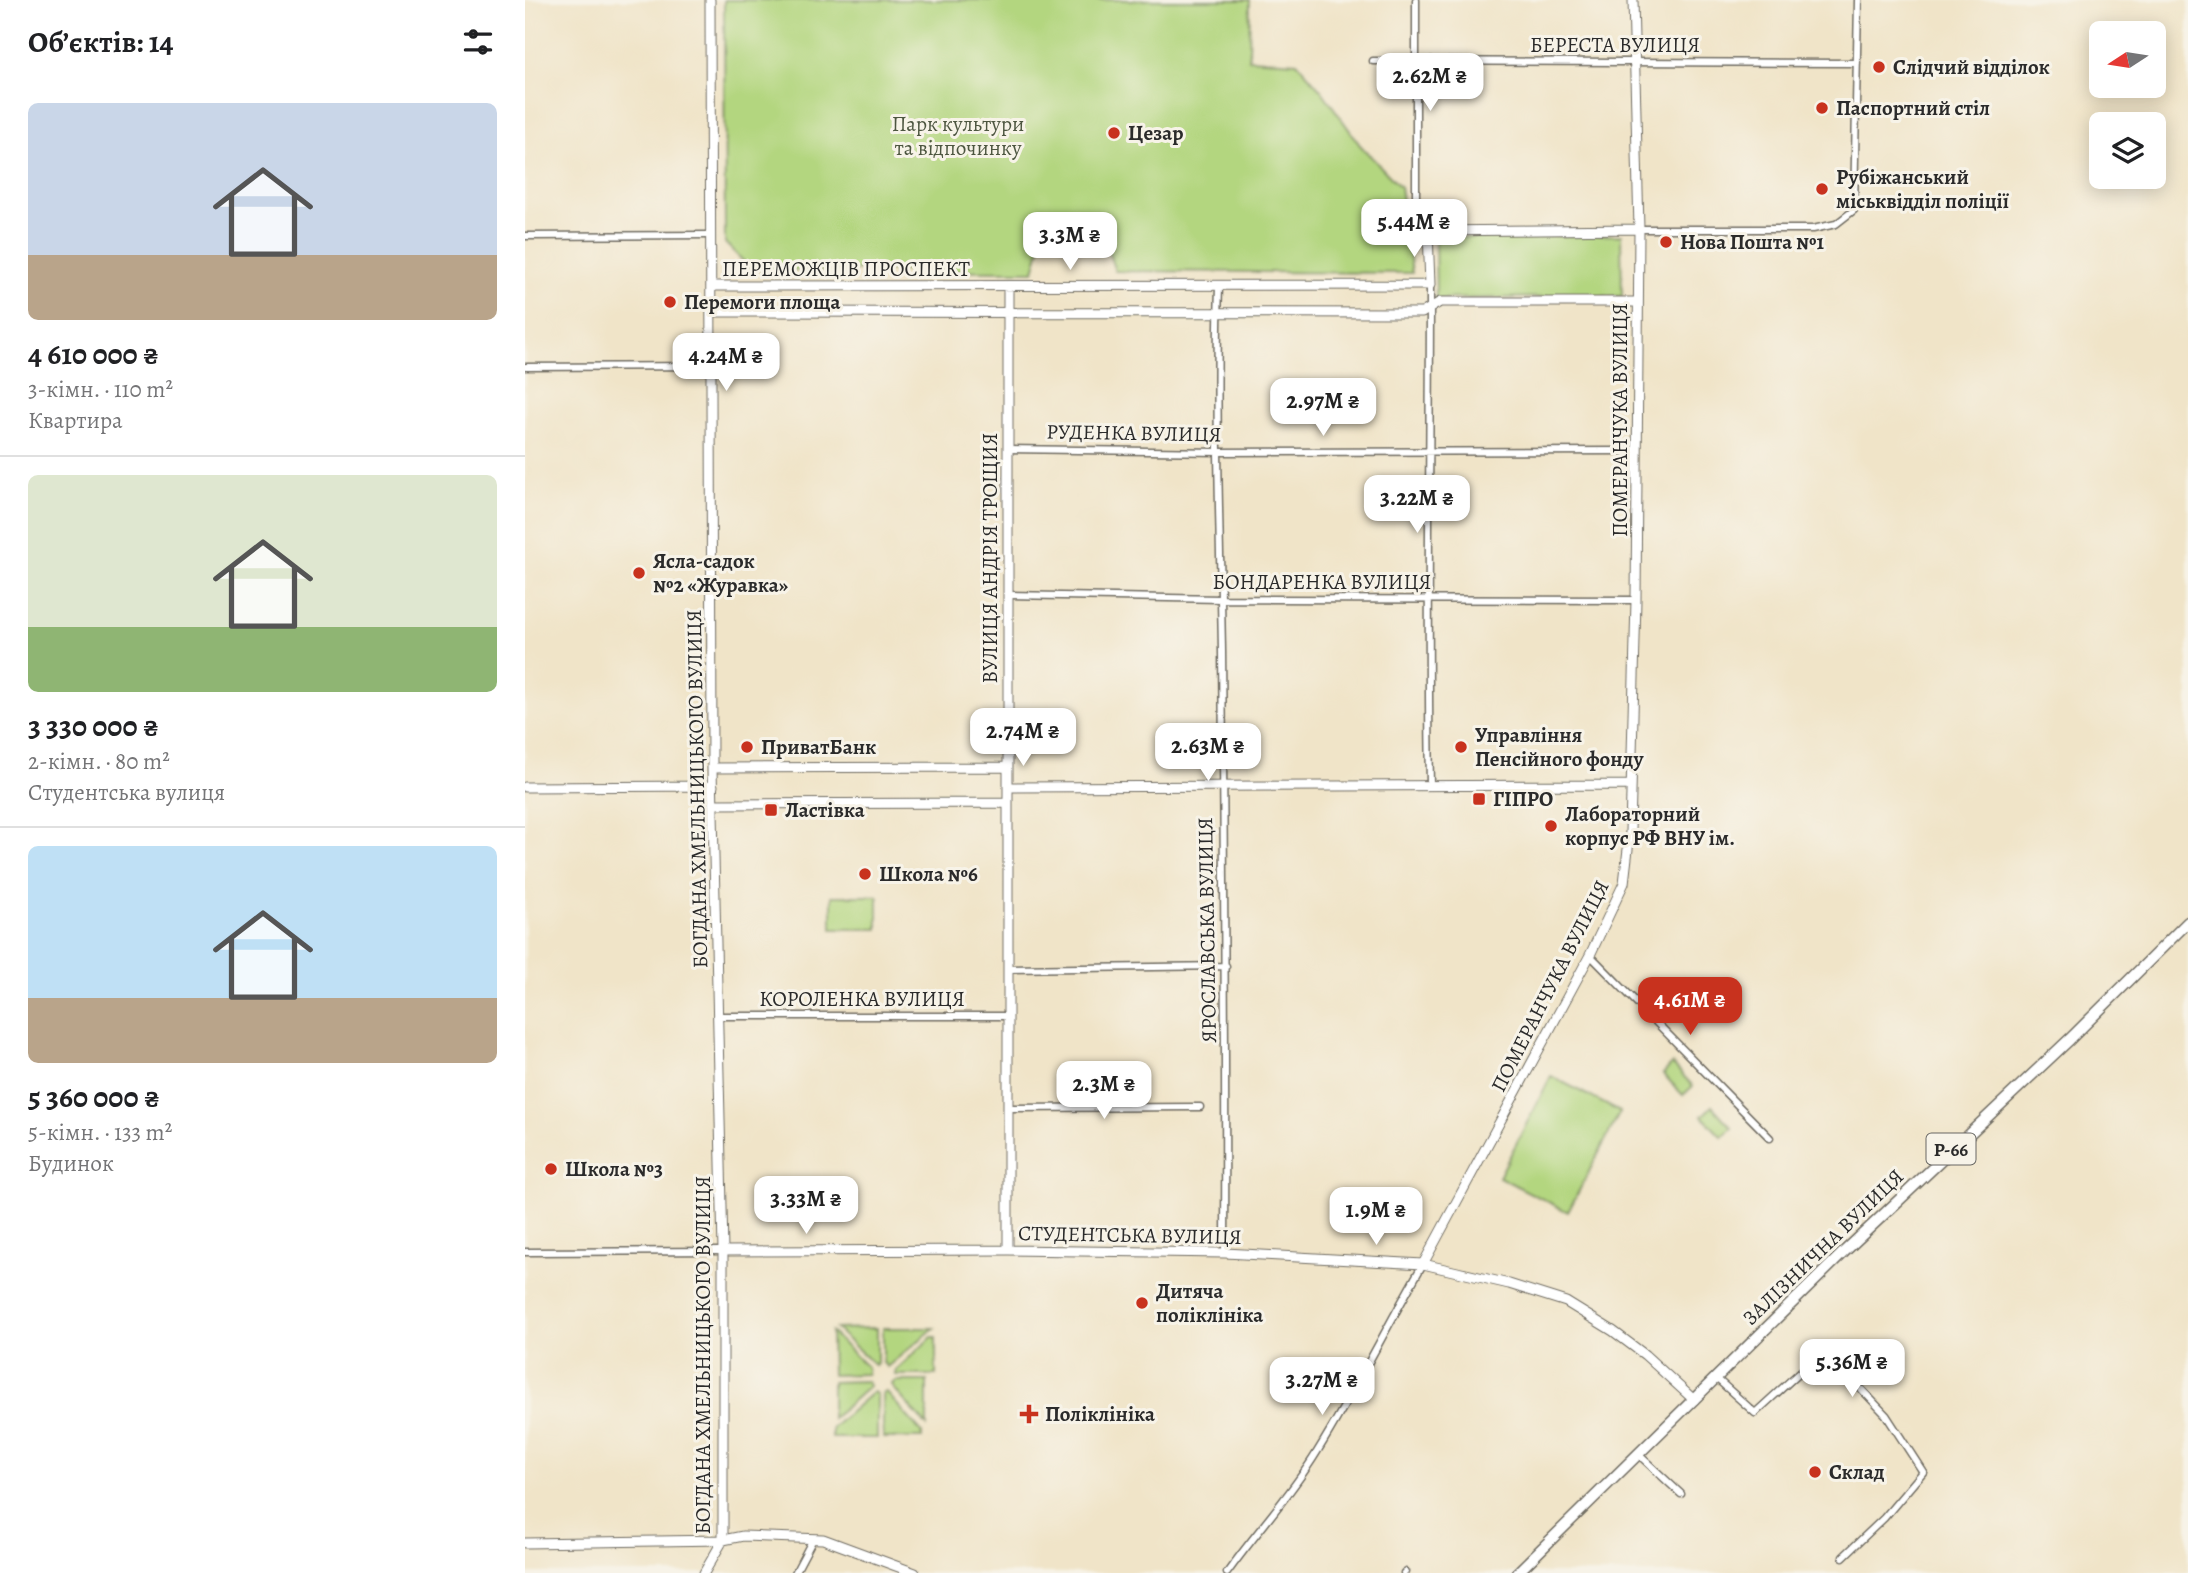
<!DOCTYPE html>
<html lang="uk">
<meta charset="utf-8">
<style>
body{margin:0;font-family:Alegreya,serif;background:#f2f2f2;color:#202124;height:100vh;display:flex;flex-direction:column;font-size:26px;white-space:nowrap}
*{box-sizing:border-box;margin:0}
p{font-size:23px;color:#757577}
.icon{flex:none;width:38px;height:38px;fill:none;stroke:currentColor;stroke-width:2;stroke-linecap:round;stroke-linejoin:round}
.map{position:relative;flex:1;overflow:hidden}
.details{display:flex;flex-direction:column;background:#fff;width:525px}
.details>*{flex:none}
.needle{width:46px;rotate:258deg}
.fabs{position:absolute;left:1564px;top:21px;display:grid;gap:14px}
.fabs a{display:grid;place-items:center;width:77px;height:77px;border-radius:10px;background:#fff;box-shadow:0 4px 18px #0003;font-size:35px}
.price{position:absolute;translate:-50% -60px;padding:0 16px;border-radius:14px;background:#fff;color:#222;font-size:23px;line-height:46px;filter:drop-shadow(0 2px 4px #0008)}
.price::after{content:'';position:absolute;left:50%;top:42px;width:21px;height:16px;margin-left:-10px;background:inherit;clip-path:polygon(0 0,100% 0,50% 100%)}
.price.current{background:#c8321e;color:#fff}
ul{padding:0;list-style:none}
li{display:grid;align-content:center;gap:14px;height:371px;padding:0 28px}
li+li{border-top:2px solid #e0e0e0}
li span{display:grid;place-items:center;height:217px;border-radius:10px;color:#555}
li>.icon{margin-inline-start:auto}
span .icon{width:126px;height:126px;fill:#fffc;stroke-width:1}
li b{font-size:30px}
h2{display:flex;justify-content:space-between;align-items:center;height:84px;padding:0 28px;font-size:30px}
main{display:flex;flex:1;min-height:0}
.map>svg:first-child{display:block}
</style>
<main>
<section class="details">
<h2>Об’єктів: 14<svg class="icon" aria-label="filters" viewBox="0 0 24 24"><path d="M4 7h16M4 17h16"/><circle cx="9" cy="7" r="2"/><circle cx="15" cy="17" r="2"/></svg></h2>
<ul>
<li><span style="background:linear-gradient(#c9d6e8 70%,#b9a48a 0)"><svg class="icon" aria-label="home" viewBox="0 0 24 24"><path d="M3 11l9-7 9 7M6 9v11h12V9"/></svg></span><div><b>4 610 000 ₴</b><p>3-кімн. · 110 m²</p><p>Квартира</p></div></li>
<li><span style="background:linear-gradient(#dfe7d0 70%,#8fb573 0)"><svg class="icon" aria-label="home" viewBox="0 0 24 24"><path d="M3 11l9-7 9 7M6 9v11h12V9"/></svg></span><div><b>3 330 000 ₴</b><p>2-кімн. · 80 m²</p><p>Студентська вулиця</p></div></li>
<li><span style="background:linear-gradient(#bfe0f5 70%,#b9a48a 0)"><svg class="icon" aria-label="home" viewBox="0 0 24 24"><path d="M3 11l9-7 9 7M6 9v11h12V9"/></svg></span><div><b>5 360 000 ₴</b><p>5-кімн. · 133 m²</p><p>Будинок</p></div></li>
</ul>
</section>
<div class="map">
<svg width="1663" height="1573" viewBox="0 0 1663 1573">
<rect width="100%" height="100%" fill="#f7f3e8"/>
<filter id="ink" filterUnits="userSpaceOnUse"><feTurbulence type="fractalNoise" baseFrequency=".0143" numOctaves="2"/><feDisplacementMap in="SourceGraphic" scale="14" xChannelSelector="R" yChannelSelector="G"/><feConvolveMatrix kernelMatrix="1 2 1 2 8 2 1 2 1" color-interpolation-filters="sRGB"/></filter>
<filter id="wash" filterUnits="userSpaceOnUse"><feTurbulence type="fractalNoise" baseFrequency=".00686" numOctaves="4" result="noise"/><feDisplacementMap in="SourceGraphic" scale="28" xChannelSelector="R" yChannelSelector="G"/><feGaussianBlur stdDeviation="1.57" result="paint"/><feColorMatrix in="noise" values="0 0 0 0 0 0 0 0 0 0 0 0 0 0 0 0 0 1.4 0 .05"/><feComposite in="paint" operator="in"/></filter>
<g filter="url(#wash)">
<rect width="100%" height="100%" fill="#f0e4c8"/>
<path fill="#b3d67f" stroke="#6f8055" stroke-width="2" d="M199,0H725L724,59L772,62L797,91L835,145L875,187L887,273L590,271L579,240L517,242L509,271L227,270L200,243Z
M1096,235L1097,296L911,299L910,238Z
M307,896H353V929H307Z
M1147,1064L1168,1086L1158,1095L1138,1074Z
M1026,1076L1095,1112L1043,1212L974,1177Z
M1187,1106L1207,1128L1197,1137L1177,1116Z
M352,1328V1363L350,1365L311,1329Z
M358,1328H409L362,1367L358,1363Z
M306,1332L342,1367V1374L307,1375Z
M407,1337H411V1375H370L371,1370Z
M342,1381L344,1386L307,1419V1382Z
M371,1381H402V1426L368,1388L367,1384Z
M348,1392L352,1394V1438H307V1428Z
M361,1392L397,1433V1438H358V1394Z"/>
</g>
<g filter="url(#ink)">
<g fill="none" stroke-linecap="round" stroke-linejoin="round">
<g stroke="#706c62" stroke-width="9">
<path id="street" d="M891,0V214L903,231
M848,61L1332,63
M1114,229H1288L1311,224L1329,210L1333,0
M0,236L186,235
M905,285C905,452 902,619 905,785
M694,286C690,408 695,529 697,651C699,852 701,1053 700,1253
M0,367L186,366
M483,449L694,452L1112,451
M483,595L696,599L1111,600
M1065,955L1245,1138
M483,969L701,966
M192,1016H483
M483,1108L675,1107
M0,1252L198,1251
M1191,1378L1230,1413L1299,1350L1361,1415L1398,1472L1359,1518L1318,1557
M1113,1454L1156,1494
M270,1573L288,1539
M702,1573C731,1532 766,1495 792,1452C830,1391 862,1326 898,1264
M879,1573L880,1572"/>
</g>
<g stroke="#706c62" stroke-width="11">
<path id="secondary" d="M186,286L905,285L903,231L1114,229
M483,287V1250
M186,312L897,313L915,302H1113
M187,768L483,767
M0,787L188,786
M483,787L1104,785
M188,804L483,803
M198,1251L483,1250L700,1253L898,1264L984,1284L1041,1302L1088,1331L1120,1355L1169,1400
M898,1264L1065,955L1099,883L1105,832L1111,600L1114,229L1108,0
M0,1543L198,1540L218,1536L298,1539L390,1573
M179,1573L198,1540V1251L187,768L185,0"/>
</g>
<g stroke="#706c62" stroke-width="13">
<path id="primary" d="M992,1573L1321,1250L1545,1039L1663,922"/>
</g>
<use href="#street" stroke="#fff" stroke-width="6"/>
<use href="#secondary" stroke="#fff" stroke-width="9"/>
<use href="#primary" stroke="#fff" stroke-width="10"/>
</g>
</g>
<g fill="#c8321e" stroke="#f7f3e8" stroke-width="2.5">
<circle cx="1354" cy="67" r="7"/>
<circle cx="1297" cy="108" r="7"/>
<circle cx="589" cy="133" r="7"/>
<circle cx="1297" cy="189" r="7"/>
<circle cx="1141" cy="242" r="7"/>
<circle cx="145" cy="302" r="7"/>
<circle cx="114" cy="573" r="7"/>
<circle cx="222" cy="747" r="7"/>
<circle cx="936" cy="747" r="7"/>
<rect x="947" y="792" width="14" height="14" rx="3.5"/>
<rect x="239" y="803" width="14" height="14" rx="3.5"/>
<circle cx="1026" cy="826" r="7"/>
<circle cx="340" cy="874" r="7"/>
<circle cx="26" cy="1169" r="7"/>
<circle cx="617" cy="1303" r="7"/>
<path d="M500.5 1403.5h7v7h7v7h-7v7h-7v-7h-7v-7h7z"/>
<circle cx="1290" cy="1472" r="7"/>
</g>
<g text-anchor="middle" stroke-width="6" stroke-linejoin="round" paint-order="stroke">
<rect fill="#f7f3e8" stroke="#686764" stroke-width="2" x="1401.5" y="1133.5" width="49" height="31" rx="5"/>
<g font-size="19" font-weight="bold" fill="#2b2b2b">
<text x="1426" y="1156">Р-66</text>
</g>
<g font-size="21" fill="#2b2b2b" stroke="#f7f3e8">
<text x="1090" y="52">БЕРЕСТА ВУЛИЦЯ</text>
<text x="321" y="276">ПЕРЕМОЖЦІВ ПРОСПЕКТ</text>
<text transform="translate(1095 420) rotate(-90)" y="7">ПОМЕРАНЧУКА ВУЛИЦЯ</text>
<text transform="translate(609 433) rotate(1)" y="7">РУДЕНКА ВУЛИЦЯ</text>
<text transform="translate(465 558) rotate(-90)" y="7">ВУЛИЦЯ АНДРІЯ ТРОЩИЯ</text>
<text x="797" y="589">БОНДАРЕНКА ВУЛИЦЯ</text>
<text transform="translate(172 789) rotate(-91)" y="7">БОГДАНА ХМЕЛЬНИЦЬКОГО ВУЛИЦЯ</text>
<text transform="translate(682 930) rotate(-91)" y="7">ЯРОСЛАВСЬКА ВУЛИЦЯ</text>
<text transform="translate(1025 986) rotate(-63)" y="7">ПОМЕРАНЧУКА ВУЛИЦЯ</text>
<text x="337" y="1006">КОРОЛЕНКА ВУЛИЦЯ</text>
<text transform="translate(605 1235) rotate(1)" y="7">СТУДЕНТСЬКА ВУЛИЦЯ</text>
<text transform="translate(1298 1247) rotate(-44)" y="7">ЗАЛІЗНИЧНА ВУЛИЦЯ</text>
<text transform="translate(178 1355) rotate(-90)" y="7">БОГДАНА ХМЕЛЬНИЦЬКОГО ВУЛИЦЯ</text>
</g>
<g font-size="21" font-weight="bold" fill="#2b2b2b" stroke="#f7f3e8" text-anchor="start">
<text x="1368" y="74">Слідчий відділок</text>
<text x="1311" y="115">Паспортний стіл</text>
<text x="603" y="140">Цезар</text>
<text x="1311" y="184">Рубіжанський<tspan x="1311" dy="24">міськвідділ поліції</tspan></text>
<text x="1155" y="249">Нова Пошта №1</text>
<text x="159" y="309">Перемоги площа</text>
<text x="128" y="568">Ясла-садок<tspan x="128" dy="24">№2 «Журавка»</tspan></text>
<text x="950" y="742">Управління<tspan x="950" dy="24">Пенсійного фонду</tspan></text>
<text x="236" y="754">ПриватБанк</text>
<text x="968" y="806">ГІПРО</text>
<text x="260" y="817">Ластівка</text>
<text x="1040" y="821">Лабораторний<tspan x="1040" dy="24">корпус РФ ВНУ ім.</tspan></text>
<text x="354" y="881">Школа №6</text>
<text x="40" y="1176">Школа №3</text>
<text x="631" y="1298">Дитяча<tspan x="631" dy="24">поліклініка</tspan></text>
<text x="520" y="1421">Поліклініка</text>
<text x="1304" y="1479">Склад</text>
</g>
<g font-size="21" fill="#4d5640" stroke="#f7f3e8">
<text x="433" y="131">Парк культури<tspan x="433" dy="24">та відпочинку</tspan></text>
</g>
</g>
</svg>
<div class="fabs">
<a><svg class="needle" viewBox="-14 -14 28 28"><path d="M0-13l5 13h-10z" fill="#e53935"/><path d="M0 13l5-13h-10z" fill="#757577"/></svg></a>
<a><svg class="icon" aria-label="layers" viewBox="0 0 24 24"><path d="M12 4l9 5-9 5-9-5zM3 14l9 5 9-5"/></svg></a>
</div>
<b class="price" style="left:905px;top:113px">2.62M ₴</b>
<b class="price" style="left:889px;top:259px">5.44M ₴</b>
<b class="price" style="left:545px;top:272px">3.3M ₴</b>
<b class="price" style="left:201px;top:393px">4.24M ₴</b>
<b class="price" style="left:798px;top:438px">2.97M ₴</b>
<b class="price" style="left:892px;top:535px">3.22M ₴</b>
<b class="price" style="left:498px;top:768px">2.74M ₴</b>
<b class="price" style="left:683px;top:783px">2.63M ₴</b>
<b class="price current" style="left:1165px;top:1037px">4.61M ₴</b>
<b class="price" style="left:579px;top:1121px">2.3M ₴</b>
<b class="price" style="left:281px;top:1236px">3.33M ₴</b>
<b class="price" style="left:851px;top:1247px">1.9M ₴</b>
<b class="price" style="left:1327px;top:1399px">5.36M ₴</b>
<b class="price" style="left:797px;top:1417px">3.27M ₴</b>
</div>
</main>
